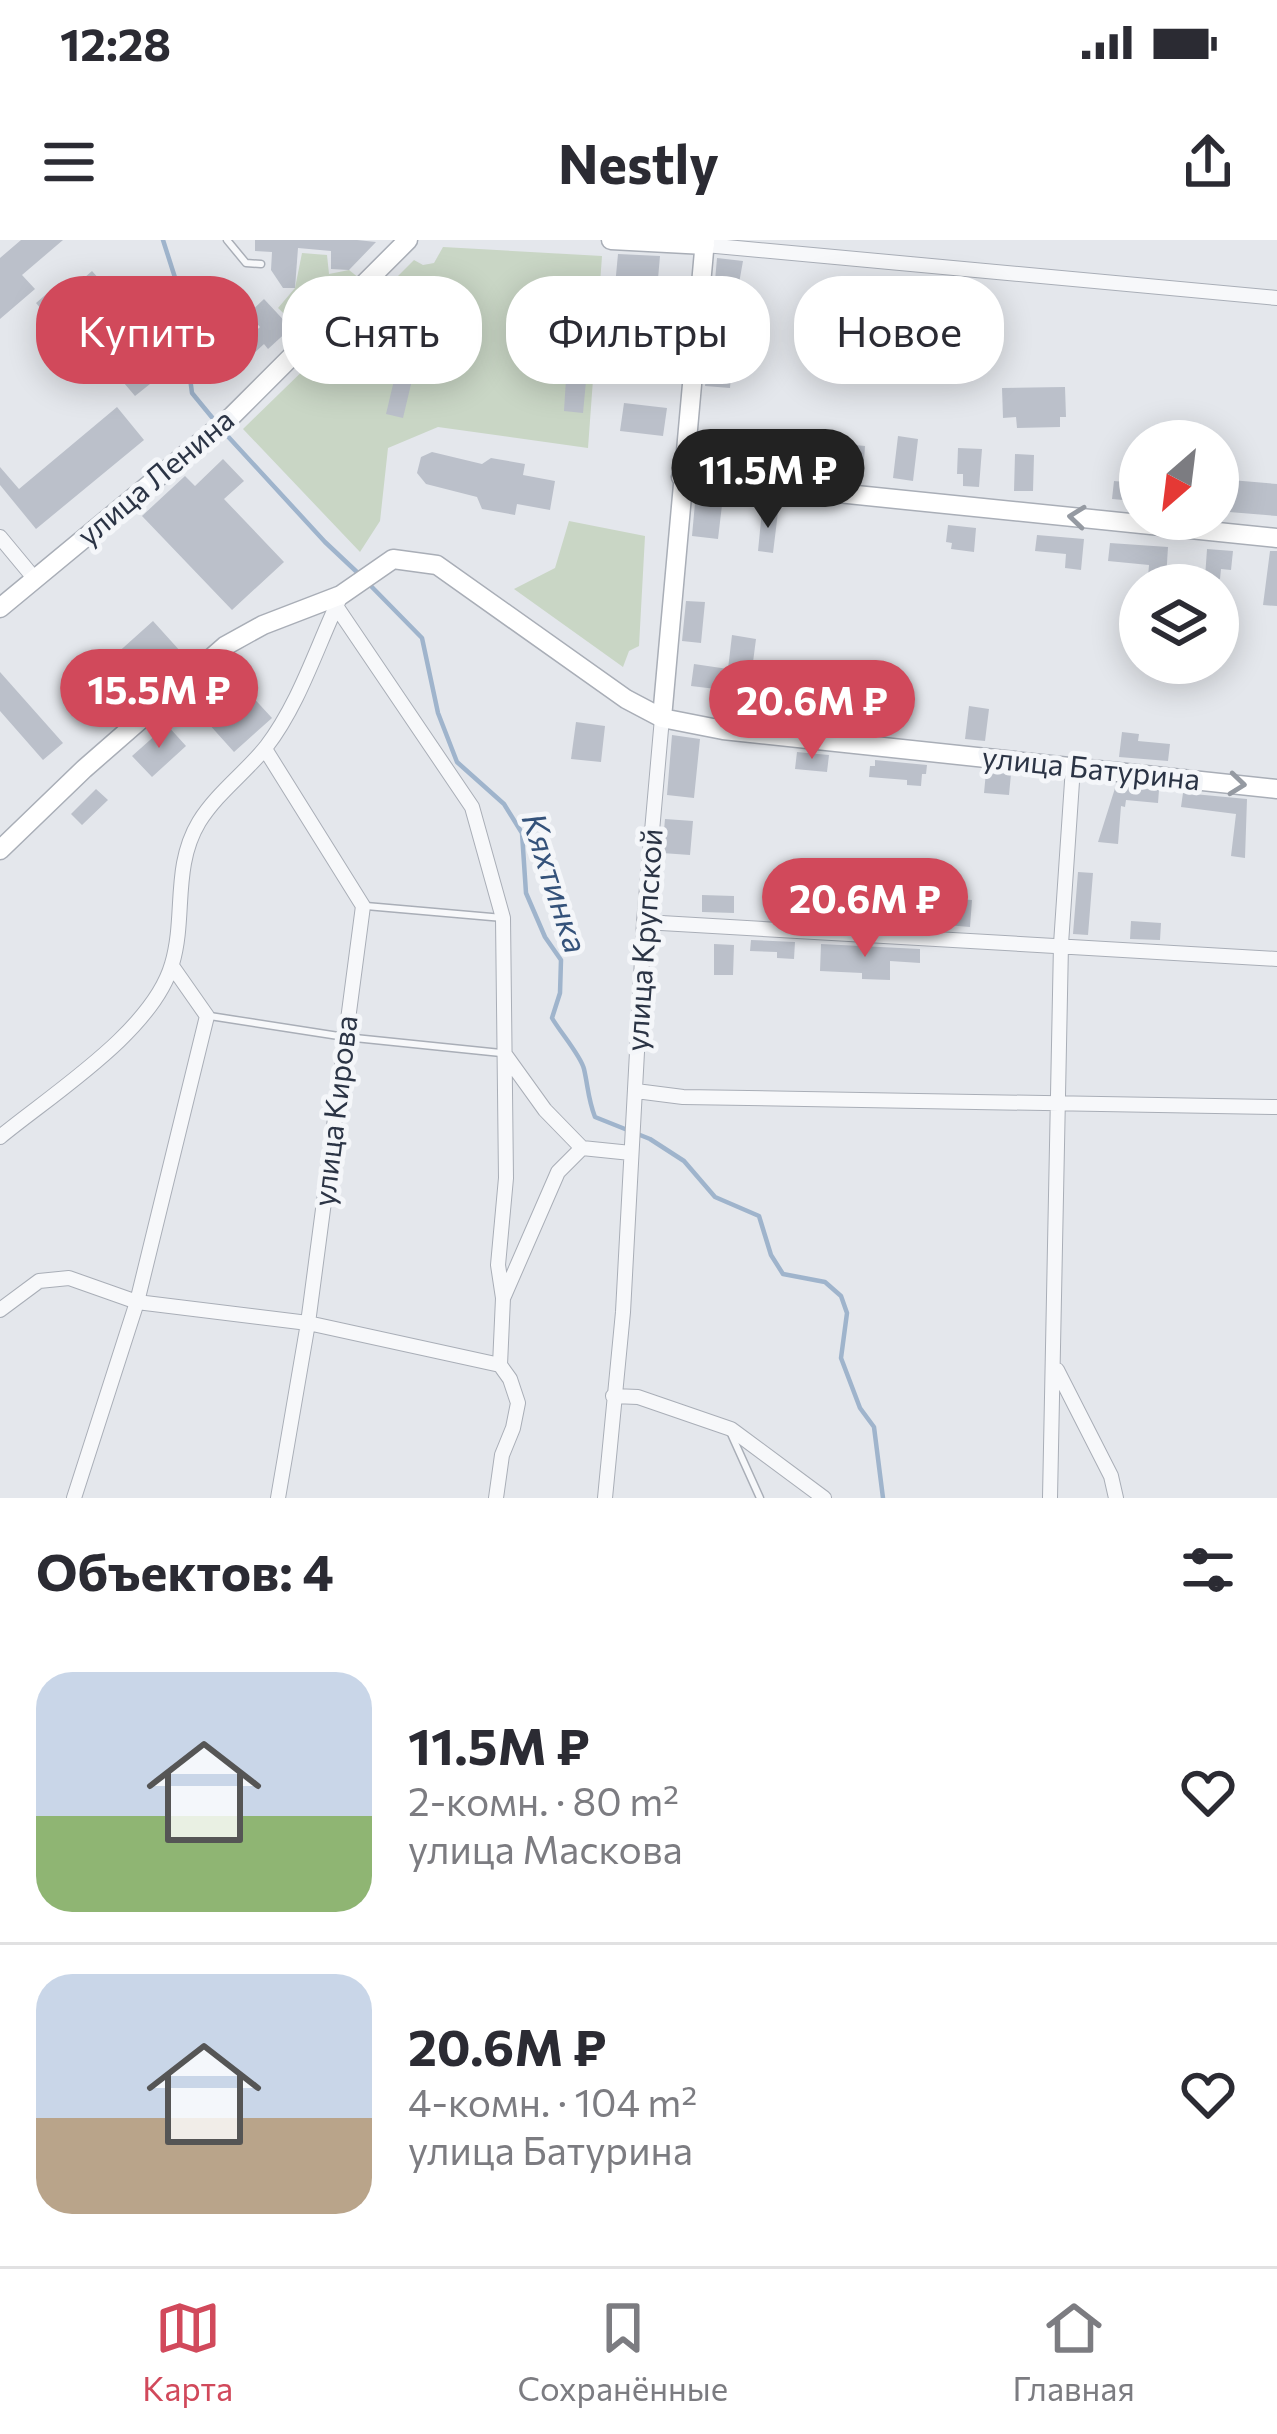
<!DOCTYPE html>
<html lang="ru">
<meta charset="utf-8">
<style>
body{margin:0;font-family:Commissioner,sans-serif;background:#f7f7f7;color:#2b2b33;height:100vh;display:flex;flex-direction:column;font-size:45px;white-space:nowrap}
*{box-sizing:border-box;margin:0}
p{font-size:39px;color:#7c7c81}
.icon{flex:none;width:66px;height:66px;fill:none;stroke:currentColor;stroke-width:2;stroke-linecap:round;stroke-linejoin:round}
.map{position:relative;height:1258px;overflow:hidden}
.sheet{display:flex;flex-direction:column;background:#fff;flex:1}
.sheet>*{flex:none}
.top-card{position:absolute;left:36px;top:36px;width:1206px;height:108px;display:flex;gap:24px}
.needle{width:78px;rotate:208deg}
.buttons{position:absolute;left:1119px;top:180px;display:grid;gap:24px}
.buttons a{display:grid;place-items:center;width:120px;height:120px;border-radius:50%;background:#fff;box-shadow:0 6px 30px #0003;font-size:60px}
.price{position:absolute;translate:-50% -102px;padding:0 27px;border-radius:42px;background:#d1495b;color:#fff;font-size:39px;line-height:78px;filter:drop-shadow(0 3px 6px #0008)}
.price::after{content:'';position:absolute;left:50%;top:72px;width:36px;height:27px;margin-left:-18px;background:inherit;clip-path:polygon(0 0,100% 0,50% 100%)}
.price.current{background:#222;color:#fff}
ul{padding:0;list-style:none}
li{display:flex;align-items:center;gap:36px;height:300px;padding:0 36px}
li+li{border-top:3px solid #e1e1e2}
li span{display:grid;place-items:center;flex:none;width:336px;height:240px;border-radius:36px;color:#555}
li>.icon{margin-inline-start:auto}
span .icon{width:144px;height:144px;fill:#fffc;stroke-width:1}
li b{font-size:51px}
h2{display:flex;justify-content:space-between;align-items:center;height:144px;padding:0 36px;font-size:51px}
.tag{padding:0 42px;border-radius:48px;background:#fff;box-shadow:0 6px 30px #0003;font-size:42px;line-height:108px}
.tag.current{background:#d1495b;color:#fff}
.status{display:flex;justify-content:space-between;align-items:center;height:84px;padding:0 60px;background:#fff;direction:ltr}
.status svg{height:33px;fill:currentColor}
header{display:flex;justify-content:space-between;align-items:center;height:156px;padding:0 36px;background:#fff;font-size:54px;font-weight:700}
.menu{display:flex;justify-content:space-around;align-items:center;height:168px;border-top:3px solid #e1e1e2;background:#fff;font-size:33px;color:#7c7c81}
.menu a{display:grid;justify-items:center;gap:6px}
.menu .current{color:#d1495b}
.map>svg:first-child{display:block}
</style>
<div class="status"><b>12:28</b><svg viewBox="0 0 49 12"><path d="M0 12V9h3v3zM5 12V6h3v6zM10 12V3h3v9zM15 12V0h3v12zM26 1h20v11H26zM47 4h2v5h-2z"/></svg></div>
<header><svg class="icon" aria-label="menu" viewBox="0 0 24 24"><path d="M4 6h16M4 12h16M4 18h16"/></svg>Nestly<svg class="icon" aria-label="share" viewBox="0 0 24 24"><path d="M12 15V3M7 8l5-5 5 5M5 13v7h14v-7"/></svg></header>
<div class="map">
<svg width="1277" height="1258" viewBox="0 0 1277 1258">
<rect width="100%" height="100%" fill="#e4e7ec"/>
<path fill="#c9d6c5" d="M443,7L602,16L588,208L438,187L388,208L380,281L360,312L243,189L319,115L333,127L345,114L332,102L414,20L423,25L434,23Z
M302,13L327,15L329,34L349,30L359,38L303,92L278,68L295,48Z
M569,281L645,296L639,406L629,411L623,427L514,349L555,328Z"/>
<g fill="none" stroke-linecap="round" stroke-linejoin="round">
<path stroke="#9fb4cc" stroke-width="4.5" d="M163,0L178,47L192,153L215,181
M222,190L325,302L359,334
M367,342L422,398L438,473L457,522L504,564L522,593L526,653L545,697L561,720L560,753L552,778C560,792 581,816 584,829C588,846 588,859 595,877L650,899L684,921L715,957L759,976L771,1015L783,1034L825,1042L841,1056L847,1073L841,1118L860,1168L874,1187L883,1258"/>
</g>
<path fill="#bbc0ca" d="M21,0H63L22,35L35,49L0,79V18Z
M255,0H357L376,2L349,30L331,29V11L298,8L295,48H283L271,30L272,12L255,11Z
M618,14L660,16L657,50L615,46Z
M717,18L743,21L733,77L712,75Z
M92,31L108,49L103,53L170,128L135,156L107,123L114,118L71,71L55,85L36,63L59,43L68,52Z
M264,59L291,88L268,109L264,104L249,118L238,107L260,87L248,74Z
M633,103L675,107L673,134L631,130Z
M708,121L732,124L730,148L705,146Z
M395,136L412,140L403,178L386,174Z
M566,139L586,141L583,173L564,171Z
M1065,147L1066,177H1060V187L1017,188L1016,177L1003,178L1002,148Z
M624,163L667,168L663,196L620,191Z
M117,167L144,200L36,289L0,245V227L19,249Z
M785,195L801,198L796,231L779,228Z
M898,196L918,199L913,241L893,238Z
M701,197L729,199L727,224L699,221Z
M834,203L865,206L863,236L832,234Z
M958,208L982,209L979,247L963,246V234H957Z
M432,212L482,224L491,218L525,224L523,235L555,241L550,270L517,264L515,275L482,269L477,257L426,244L417,233L421,217Z
M1015,214L1034,215L1033,251H1014Z
M223,219L244,241L224,259L284,322L232,370L142,276L185,236L195,246Z
M1127,222L1139,223L1135,261L1112,259L1114,241L1125,242Z
M1231,240L1277,244V276L1229,272Z
M695,263L722,265L718,299L692,296Z
M762,270L778,272L773,313L758,311Z
M948,285L976,288L974,312L951,309L952,303L946,302Z
M1037,295L1084,299L1081,330L1065,328L1066,314L1035,311Z
M1110,303L1168,307L1166,339L1148,337L1149,325L1108,321Z
M1207,309L1233,311L1231,330L1221,329L1220,339L1205,338Z
M1270,311H1277V366L1263,365Z
M686,361L705,362L701,403L682,401Z
M153,381L181,412L164,428L158,421L137,440L143,447L123,465L95,433Z
M732,395L756,399L749,453L691,446L694,424L728,429Z
M846,424L877,428L874,458L842,455Z
M227,429L272,478L234,512L190,463Z
M0,432L63,503L43,520L0,471Z
M793,448L821,451L818,485L788,482L789,472L770,470L772,451L793,453Z
M969,466L989,469L985,501L965,499Z
M576,482L605,486L601,522L571,519Z
M167,485L186,506L152,537L132,516Z
M1122,492L1139,494L1138,501L1170,504L1168,521L1119,517Z
M672,495L700,499L694,558L667,555Z
M797,512L829,515L827,532L795,529Z
M875,520L927,525L926,534H922L921,546L907,545V540L869,537L870,526H875Z
M986,532L1011,534L1009,555L984,553Z
M1116,545L1159,550L1158,563L1126,560L1125,567L1121,566L1118,604L1098,602Z
M96,549L108,560L82,585L71,574Z
M1183,553L1247,559L1245,618L1231,616L1236,574L1181,567Z
M665,579L693,581L690,615L662,613Z
M1078,632L1093,633L1088,695L1073,694Z
M843,652H858V660L864,661V671H858L857,680L842,679Z
M702,655L734,656V673L702,672Z
M774,657L806,659L805,677L772,675Z
M956,659L972,660L970,687L923,683L925,663L955,665Z
M1131,681L1161,683L1160,700L1130,699Z
M751,700L795,702L794,719L777,718V712L750,711Z
M714,704L734,705L733,735H714Z
M821,704L920,709V723L890,721V740L862,739V733L820,731Z"/>
<g fill="none" stroke-linecap="round" stroke-linejoin="round">
<g stroke="#a9aeb7" stroke-width="9">
<path id="lane" d="M227,0L246,23L261,24
M366,666L503,678
M210,776L345,797L501,813
M732,1196L760,1258"/>
</g>
<g stroke="#a9aeb7" stroke-width="16">
<path id="street" d="M705,5L1277,58
M0,297L34,338
M336,366L472,567L503,678L506,938L498,1025L503,1058L500,1125L510,1139L518,1163L513,1188L502,1215L496,1258
M265,509L363,666L308,1083L278,1258
M644,682L1277,719
M504,813L545,870L582,908L631,913
M636,851L683,857L1277,867
M0,897C52,854 153,791 172,724C186,677 172,627 199,582C217,553 245,533 266,507C299,464 316,409 339,360
M504,1056L558,932L582,908
M0,1070L39,1041L69,1038L137,1062L308,1083L500,1125
M1057,1130L1111,1236L1116,1258
M613,1156L638,1157L731,1189L824,1258
M74,1258L137,1062L207,776L172,726
M605,1258L623,1072L644,682L662,478
M1050,1258L1061,704L1073,527"/>
</g>
<g stroke="#a9aeb7" stroke-width="21">
<path id="secondary" d="M611,0L705,5
M681,237L1277,298
M0,368L232,176L408,0
M662,478L705,0
M0,610L84,529L225,406L263,385L341,355L393,319L437,325L626,459L662,478L723,490L1277,549"/>
</g>
<use href="#lane" stroke="#f7f8fa" stroke-width="6"/>
<use href="#street" stroke="#f7f8fa" stroke-width="14"/>
<use href="#secondary" stroke="#fff" stroke-width="18"/>
</g>
<defs><path id="oneway-chevron" d="M-2-3.5L2.5 0L-2 3.5" fill="none" stroke-width="1.6" stroke-linecap="round" stroke-linejoin="round" transform="scale(3)"/></defs>
<g stroke="#959aa2">
<use href="#oneway-chevron" transform="translate(1077 277) rotate(-174)"/>
<use href="#oneway-chevron" transform="translate(1237 544) rotate(6)"/>
</g>
<g text-anchor="middle" stroke-width="10" stroke-linejoin="round" paint-order="stroke">
<g font-size="30" fill="#2b3445" stroke="#f4f6f9">
<text transform="translate(156 238) rotate(-40)" y="10">улица Ленина</text>
<text transform="translate(1091 529) rotate(6)" y="10">улица Батурина</text>
<text transform="translate(645 700) rotate(-86)" y="10">улица Крупской</text>
<text transform="translate(336 871) rotate(-83)" y="10">улица Кирова</text>
</g>
<g font-size="33" font-style="italic" fill="#34527a" stroke="#f4f6f9">
<text transform="translate(555 643) rotate(72)" y="12">Кяхтинка</text>
</g>
</g>
</svg>
<div class="buttons">
<a><svg class="needle" viewBox="-14 -14 28 28"><path d="M0-13l5 13h-10z" fill="#e53935"/><path d="M0 13l5-13h-10z" fill="#7c7c81"/></svg></a>
<a><svg class="icon" aria-label="layers" viewBox="0 0 24 24"><path d="M12 4l9 5-9 5-9-5zM3 14l9 5 9-5"/></svg></a>
</div>
<b class="price current" style="left:768px;top:291px">11.5M ₽</b>
<b class="price" style="left:159px;top:511px">15.5M ₽</b>
<b class="price" style="left:812px;top:522px">20.6M ₽</b>
<b class="price" style="left:865px;top:720px">20.6M ₽</b>
<div class="top-card">
<a class="tag current">Купить</a>
<a class="tag">Снять</a>
<a class="tag">Фильтры</a>
<a class="tag">Новое</a>
</div>
</div>
<section class="sheet">
<h2>Объектов: 4<svg class="icon" aria-label="filters" viewBox="0 0 24 24"><path d="M4 7h16M4 17h16"/><circle cx="9" cy="7" r="2"/><circle cx="15" cy="17" r="2"/></svg></h2>
<ul>
<li><span style="background:linear-gradient(#c9d6e8 60%,#8fb573 0)"><svg class="icon" aria-label="home" viewBox="0 0 24 24"><path d="M3 11l9-7 9 7M6 9v11h12V9"/></svg></span><div><b>11.5M ₽</b><p>2-комн. · 80 m²</p><p>улица Маскова</p></div><svg class="icon" aria-label="heart" viewBox="0 0 24 24"><path d="M12 20l-8-8c-3-5 5-10 8-4 3-6 11-1 8 4z"/></svg></li>
<li><span style="background:linear-gradient(#c9d6e8 60%,#b9a48a 0)"><svg class="icon" aria-label="home" viewBox="0 0 24 24"><path d="M3 11l9-7 9 7M6 9v11h12V9"/></svg></span><div><b>20.6M ₽</b><p>4-комн. · 104 m²</p><p>улица Батурина</p></div><svg class="icon" aria-label="heart" viewBox="0 0 24 24"><path d="M12 20l-8-8c-3-5 5-10 8-4 3-6 11-1 8 4z"/></svg></li>
</ul>
</section>
<nav class="menu">
<a class="current"><svg class="icon" aria-label="map" viewBox="0 0 24 24"><path d="M3 6l6-2 6 2 6-2v14l-6 2-6-2-6 2zM9 4v14M15 6v14"/></svg>Карта</a>
<a><svg class="icon" aria-label="saved" viewBox="0 0 24 24"><path d="M7 4h10v16l-5-4-5 4z"/></svg>Сохранённые</a>
<a><svg class="icon" aria-label="home" viewBox="0 0 24 24"><path d="M3 11l9-7 9 7M6 9v11h12V9"/></svg>Главная</a>
</nav>
